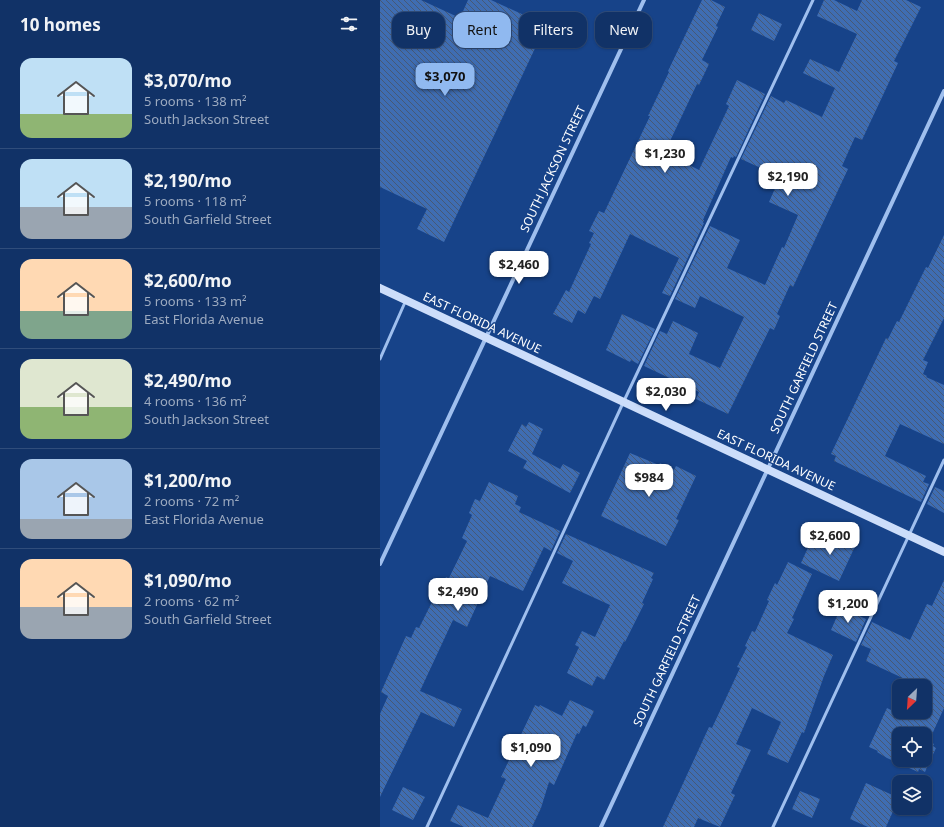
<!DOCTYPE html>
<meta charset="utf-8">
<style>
body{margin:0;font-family:"Noto Sans",sans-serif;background:#1e3e70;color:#f1f3f6;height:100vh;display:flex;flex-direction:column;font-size:15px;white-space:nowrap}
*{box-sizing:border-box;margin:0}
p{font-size:13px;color:#9caac0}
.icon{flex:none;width:22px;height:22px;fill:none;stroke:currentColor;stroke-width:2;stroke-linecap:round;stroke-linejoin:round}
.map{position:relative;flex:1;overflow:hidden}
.panel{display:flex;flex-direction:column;background:#113267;width:380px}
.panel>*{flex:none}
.banner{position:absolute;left:12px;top:12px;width:380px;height:36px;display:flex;gap:8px}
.needle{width:26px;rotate:205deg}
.controls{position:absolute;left:512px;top:679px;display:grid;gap:8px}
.controls a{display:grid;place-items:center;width:40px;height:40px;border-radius:8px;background:#113267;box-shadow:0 1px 3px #0004,0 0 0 1px #304d7b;font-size:20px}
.price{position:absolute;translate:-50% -34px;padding:0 9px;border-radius:8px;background:#fff;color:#222;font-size:13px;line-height:26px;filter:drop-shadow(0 1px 2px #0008)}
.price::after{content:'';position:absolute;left:50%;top:24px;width:12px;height:9px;margin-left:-6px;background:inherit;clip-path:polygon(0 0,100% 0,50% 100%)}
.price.current{background:#90b9f0;color:#111}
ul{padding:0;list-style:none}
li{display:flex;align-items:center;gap:12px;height:100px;padding:0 20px}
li+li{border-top:1px solid #304d7b}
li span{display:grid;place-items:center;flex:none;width:112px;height:80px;border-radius:12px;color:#555}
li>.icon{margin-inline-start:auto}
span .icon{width:48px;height:48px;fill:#fffc;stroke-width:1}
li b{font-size:17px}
h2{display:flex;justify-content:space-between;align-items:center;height:48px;padding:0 20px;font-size:17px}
.chip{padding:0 14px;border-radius:12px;background:#113267;box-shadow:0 1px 3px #0004,0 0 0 1px #304d7b;font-size:14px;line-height:36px}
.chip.current{background:#90b9f0;color:#111}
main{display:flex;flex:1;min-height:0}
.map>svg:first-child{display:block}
</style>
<main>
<section class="panel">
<h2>10 homes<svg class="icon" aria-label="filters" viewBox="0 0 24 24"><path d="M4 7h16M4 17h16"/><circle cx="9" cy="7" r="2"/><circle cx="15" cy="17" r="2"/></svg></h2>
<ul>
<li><span style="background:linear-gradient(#bfe0f5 70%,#8fb573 0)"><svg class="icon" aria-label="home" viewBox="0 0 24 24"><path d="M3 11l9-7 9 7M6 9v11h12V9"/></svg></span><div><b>$3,070/mo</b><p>5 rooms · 138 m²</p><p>South Jackson Street</p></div></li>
<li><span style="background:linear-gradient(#bfe0f5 60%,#9aa5b1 0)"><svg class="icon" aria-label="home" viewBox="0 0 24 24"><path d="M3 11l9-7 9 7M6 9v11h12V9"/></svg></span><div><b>$2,190/mo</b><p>5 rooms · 118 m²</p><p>South Garfield Street</p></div></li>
<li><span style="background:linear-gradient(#ffd9b3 65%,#7fa58c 0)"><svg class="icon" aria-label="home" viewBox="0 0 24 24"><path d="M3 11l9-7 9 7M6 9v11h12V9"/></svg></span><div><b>$2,600/mo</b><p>5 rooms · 133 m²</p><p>East Florida Avenue</p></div></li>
<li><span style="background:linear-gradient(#dfe7d0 60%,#8fb573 0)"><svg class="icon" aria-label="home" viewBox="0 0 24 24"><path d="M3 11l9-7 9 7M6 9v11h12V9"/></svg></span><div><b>$2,490/mo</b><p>4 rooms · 136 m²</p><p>South Jackson Street</p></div></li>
<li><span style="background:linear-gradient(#a9c7e8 75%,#9aa5b1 0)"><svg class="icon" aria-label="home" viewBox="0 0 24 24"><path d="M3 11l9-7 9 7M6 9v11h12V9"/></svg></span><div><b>$1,200/mo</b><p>2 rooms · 72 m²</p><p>East Florida Avenue</p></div></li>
<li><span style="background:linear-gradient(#ffd9b3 60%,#9aa5b1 0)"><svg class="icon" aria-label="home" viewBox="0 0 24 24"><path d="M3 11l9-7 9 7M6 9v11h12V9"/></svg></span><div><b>$1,090/mo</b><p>2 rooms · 62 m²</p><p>South Garfield Street</p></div></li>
</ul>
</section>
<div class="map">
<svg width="564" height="827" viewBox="0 0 564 827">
<defs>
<pattern id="building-back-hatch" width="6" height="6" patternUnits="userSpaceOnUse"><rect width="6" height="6" fill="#3f6db2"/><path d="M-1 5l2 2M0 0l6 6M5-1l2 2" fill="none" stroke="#475975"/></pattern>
</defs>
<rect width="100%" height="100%" fill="#174389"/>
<path fill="url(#building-back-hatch)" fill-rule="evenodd" d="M0,0H41L80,18L88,0H111L166,25L64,242L37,229L47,209L0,187Z
M322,0H331L345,7L336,26L338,27L322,60L329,64L319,85L317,84L290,141H291L286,153L319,170L349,106L346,104L357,80L385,94L356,157L354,156L353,158L351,157L323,220H324L323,223H324L290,296L282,293L299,258L250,234L220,299L214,296L205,314L198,310L192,323L173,314L186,290L189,292L211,244L209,243L214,233L209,231L219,211L224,213L270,116H268L289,72L288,71Z
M444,0H454L477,11L482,0H526L541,7L514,61L518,63L482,140L475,137L462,166L468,169L413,287L410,285L397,314L400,316L394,330L390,328L348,414L316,399L319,392L264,366L280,331L287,334L293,321L318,333L309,354L340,368L364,317L320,296L315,308L295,299L330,226L360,240L347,268L385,285L402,247L404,248L418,215L389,202L400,177L361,159L391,96L404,103L406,100L442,117L455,88L423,73L430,59L459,72L477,34L437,16Z
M379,13L402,24L394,41L371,30Z
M564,235V318L543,360L548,362L543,374L547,376L546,377L564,385V444L520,424L505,456L546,476L543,482L549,484L541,502L454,461L456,456L451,454L506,338L508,339L517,321L519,322L546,267L548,268Z
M242,314L275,329L258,364L251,360L250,362L226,350Z
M149,422L163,429L152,454L180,469L183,464L200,473L190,493L143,468L147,461L128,451L142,424L146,427Z
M250,453L279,465L280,463L294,470L296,466L316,476L296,519L299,520L286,546L221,516Z
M109,482L138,496L135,504L141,507L139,512L180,531L171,551L164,547L143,591L110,576L87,627L73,620L40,691L82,709L74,727L41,712L0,797V714L8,696L1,692L26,636L31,638L36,627L39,628L59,588L60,589L66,577L69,578L87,541L82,538L92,515L89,513L95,499L100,501Z
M555,487L564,491V513L547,504Z
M454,532L477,542L459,581L421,563L431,541L446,549Z
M186,534L274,573L271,578L273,579L262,603L264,604L245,642L244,641L224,680L217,676L212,686L187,673L199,647L195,645L202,631L215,637L230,605L182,583L193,561L177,553Z
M408,562L432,574L412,618L414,619L407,633L453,655L444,676L424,733L422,732L408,763L387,754L401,722L372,708L356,744L371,750L351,793L355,795L340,827L318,818L314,827H283L329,727L332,728L360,668L357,667L367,647L365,646L372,631L375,632L389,601L387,600L395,583L397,585Z
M564,580V708L549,741L554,744L553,746L556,748L545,772L539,769L538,772L507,758L497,752L498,751L489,747L507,708L513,711L519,698V712H545V686H524L527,680L486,661L491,649L481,645L492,622L530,640L547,604L552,606ZM519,734H545V760H519Z
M461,607L486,619L476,642L451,630Z
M190,700L214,711L206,727L203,725L199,734L197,733L174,785L169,782L161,808L152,827H84L70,821L78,805L108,818L126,779L121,777L155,705L159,707L160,705L182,716Z
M486,783L519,798L506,827H488L470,819Z
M23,787L45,797L33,820L12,810Z
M420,791L440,799L432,818L412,809Z"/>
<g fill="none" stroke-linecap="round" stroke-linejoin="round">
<path stroke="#9fbfee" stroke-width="3" d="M0,359L26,300
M47,827L243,403L433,0
M393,827L564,460"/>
<path stroke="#9fbfee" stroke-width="4" d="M0,564L264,0
M221,827L564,91"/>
<path stroke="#ccddfa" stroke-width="8" d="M0,288L564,552"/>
</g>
<g text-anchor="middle" stroke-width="3" stroke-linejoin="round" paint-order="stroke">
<g font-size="12" fill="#fff" stroke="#174389">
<text transform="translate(173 169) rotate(-65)" y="4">SOUTH JACKSON STREET</text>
<text transform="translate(102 323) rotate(25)" y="4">EAST FLORIDA AVENUE</text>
<text transform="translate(424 368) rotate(-65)" y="4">SOUTH GARFIELD STREET</text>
<text transform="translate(396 460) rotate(25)" y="4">EAST FLORIDA AVENUE</text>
<text transform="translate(287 661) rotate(-65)" y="4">SOUTH GARFIELD STREET</text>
</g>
</g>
</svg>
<div class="controls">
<a><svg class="needle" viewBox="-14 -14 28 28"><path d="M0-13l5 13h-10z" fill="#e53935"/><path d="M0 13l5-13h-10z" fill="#9caac0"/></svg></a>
<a><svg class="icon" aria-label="locate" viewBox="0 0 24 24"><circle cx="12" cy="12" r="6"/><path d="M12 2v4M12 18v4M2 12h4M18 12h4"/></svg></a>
<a><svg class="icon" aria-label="layers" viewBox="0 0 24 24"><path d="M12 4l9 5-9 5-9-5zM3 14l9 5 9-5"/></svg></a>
</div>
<b class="price current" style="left:65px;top:97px">$3,070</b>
<b class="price" style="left:285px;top:174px">$1,230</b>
<b class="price" style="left:408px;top:197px">$2,190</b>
<b class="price" style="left:139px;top:285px">$2,460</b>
<b class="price" style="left:286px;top:412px">$2,030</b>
<b class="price" style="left:269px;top:498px">$984</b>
<b class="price" style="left:450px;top:556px">$2,600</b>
<b class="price" style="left:78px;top:612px">$2,490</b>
<b class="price" style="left:468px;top:624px">$1,200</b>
<b class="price" style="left:151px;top:768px">$1,090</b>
<div class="banner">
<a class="chip">Buy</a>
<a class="chip current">Rent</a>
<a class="chip">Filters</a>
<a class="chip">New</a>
</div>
</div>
</main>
